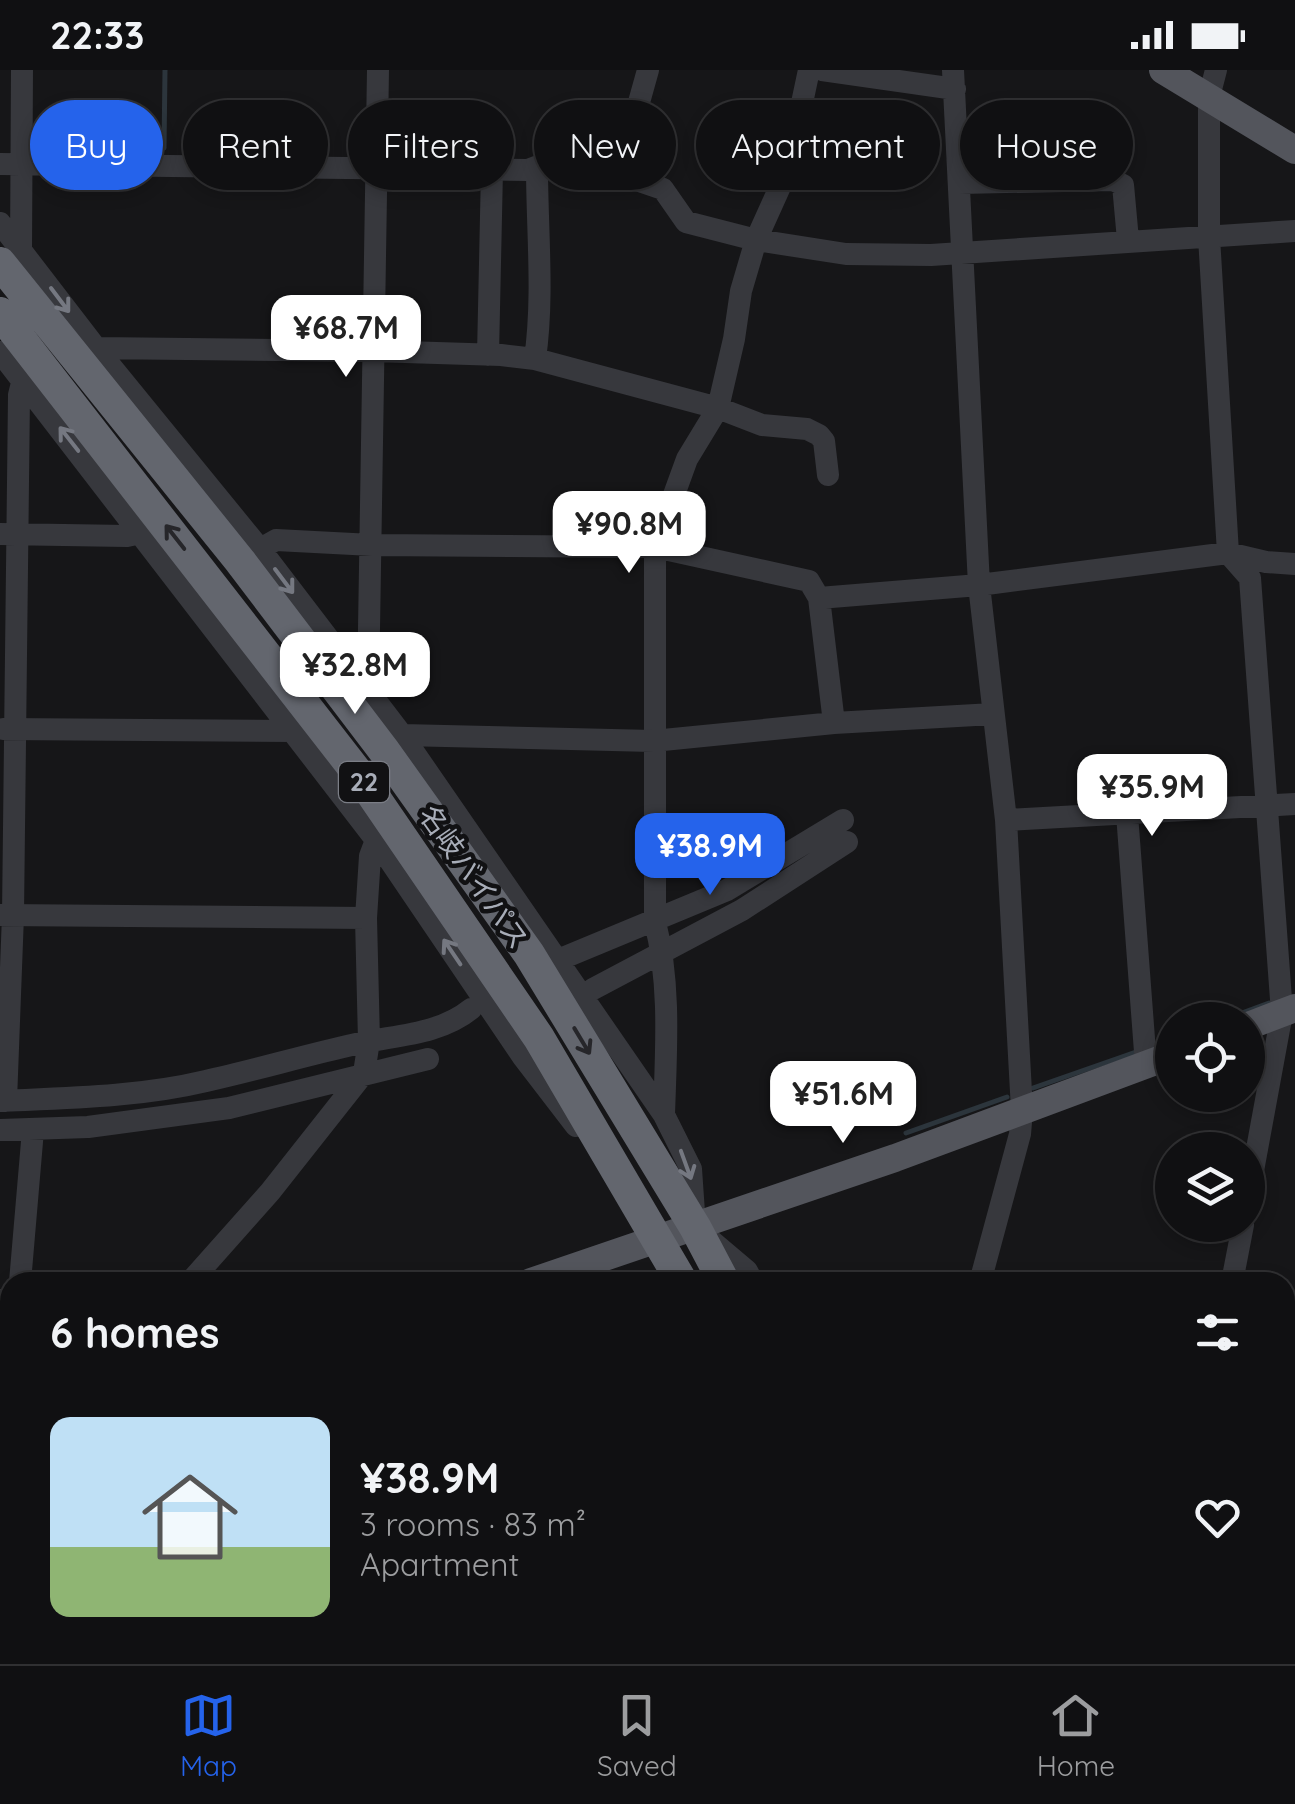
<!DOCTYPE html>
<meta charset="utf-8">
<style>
body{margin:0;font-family:Quicksand,"Noto Sans JP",sans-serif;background:#1e1e20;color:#f1f3f6;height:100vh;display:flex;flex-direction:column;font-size:38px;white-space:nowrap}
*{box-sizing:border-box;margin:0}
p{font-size:32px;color:#9c9d9f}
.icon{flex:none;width:55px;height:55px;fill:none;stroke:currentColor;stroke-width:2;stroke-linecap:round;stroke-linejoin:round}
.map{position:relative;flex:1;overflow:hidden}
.details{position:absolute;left:0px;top:1202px;width:1295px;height:392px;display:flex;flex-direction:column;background:#101012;border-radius:30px 30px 0 0;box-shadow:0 5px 15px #0003,0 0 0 2px #303032}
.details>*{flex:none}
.guide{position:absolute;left:30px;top:30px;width:1235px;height:90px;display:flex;gap:20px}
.fabs{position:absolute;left:1155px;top:932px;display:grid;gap:20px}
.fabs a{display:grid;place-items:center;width:110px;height:110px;border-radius:50%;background:#101012;box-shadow:0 5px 15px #0003,0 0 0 2px #303032;font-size:50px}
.price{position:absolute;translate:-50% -85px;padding:0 22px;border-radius:20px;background:#fff;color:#222;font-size:32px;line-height:65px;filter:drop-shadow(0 2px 5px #0008)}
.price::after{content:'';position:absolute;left:50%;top:60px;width:30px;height:22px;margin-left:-15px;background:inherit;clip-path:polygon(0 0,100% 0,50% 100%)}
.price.selected{background:#2563eb;color:#fff}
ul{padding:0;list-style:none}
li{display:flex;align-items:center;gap:30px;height:250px;padding:0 50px}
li+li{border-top:2px solid #303032}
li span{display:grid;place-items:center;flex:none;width:280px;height:200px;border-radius:20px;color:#555}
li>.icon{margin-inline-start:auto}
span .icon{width:120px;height:120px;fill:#fffc;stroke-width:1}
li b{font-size:42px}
h2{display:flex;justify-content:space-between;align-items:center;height:120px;padding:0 50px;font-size:42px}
.tag{padding:0 35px;border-radius:45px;background:#101012;box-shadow:0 5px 15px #0003,0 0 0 2px #303032;font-size:35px;line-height:90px}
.tag.selected{background:#2563eb;color:#fff}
.status{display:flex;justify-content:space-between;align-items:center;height:70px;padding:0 50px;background:#101012;direction:ltr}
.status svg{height:28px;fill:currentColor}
.menu{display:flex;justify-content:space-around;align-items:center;height:140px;border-top:2px solid #303032;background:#101012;font-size:28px;color:#9c9d9f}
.menu a{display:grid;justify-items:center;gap:5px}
.menu .selected{color:#2563eb}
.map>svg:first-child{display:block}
</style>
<div class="status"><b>22:33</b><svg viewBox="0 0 49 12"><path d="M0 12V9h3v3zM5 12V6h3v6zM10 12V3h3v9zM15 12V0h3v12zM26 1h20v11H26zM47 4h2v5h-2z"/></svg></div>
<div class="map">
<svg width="1295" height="1594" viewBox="0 0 1295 1594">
<rect width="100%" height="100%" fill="#161618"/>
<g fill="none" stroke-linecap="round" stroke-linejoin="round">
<path stroke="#2c353c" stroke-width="5" d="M164,78L165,0
M1223,950L1269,933
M1154,975L1172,969
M1033,1018L1136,982
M906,1063L1007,1027"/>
<path stroke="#37383d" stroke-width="22" d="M822,0L955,19
M953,0L979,515L1006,750L1022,1040L1020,1064L980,1212
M1216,0L1209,27V167L1228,483L1250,508L1282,943L1248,1128
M0,94L528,100L546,93L590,94L663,119L686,152L756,170L846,184L931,185L1295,161
M619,104L648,0
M960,113L1113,110L1123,115L1128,170
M0,153L96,278L260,479L402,665L664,1045L691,1099L695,1157L747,1201L753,1212
M21,180L22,0
M96,278L373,281L501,285L535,289L718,338L762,355L807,359L819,365L824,371L828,405
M0,282L376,770L523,987L576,1056
M488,285L492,100
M535,289C544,226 537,161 537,97
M0,464L127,466L141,463
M260,479L276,470L372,475L655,477L809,511L819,528L834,653
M819,528L979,515L1228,483L1266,492L1295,494
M368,621L378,0
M3,659L293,661
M402,665L653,671L834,653L993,644
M1127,744L1146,995
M1006,750L1295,734
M0,845L366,848
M563,888L727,820L843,750
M593,919L742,840L847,772
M0,1031C68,1028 139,1027 206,1011C256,1000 306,985 356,974C395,965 439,965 471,939
M6,1031L13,845L19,325L23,309
M664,1045C666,980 671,915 655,852V477L687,389L718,338L734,269L741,221L756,170L788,99L809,0
M0,1060L88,1057L229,1038L428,989
M20,1212L33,1060
M190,1212L270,1122L364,1003L369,971L366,848L370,786L376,770
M1232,1212L1243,1155
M0,1230L10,1232
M1285,1254L1295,1256
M839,1585H854
M948,1585L953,1594
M109,1594L110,1585
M239,1594V1591L274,1594
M487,1594L489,1585
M606,1594L608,1585
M1157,1594L1159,1585"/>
<path stroke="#53555c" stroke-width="28" d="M1163,0L1295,80
M1248,956L1295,938
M531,1212L895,1088L1172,985
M0,1388L10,1384"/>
<path stroke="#63666e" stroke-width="32" d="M0,193L240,491L385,682L529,884L695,1157L724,1212
M0,243L359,705L539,968L682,1212
M880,1585L885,1594
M920,1585L925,1594"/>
</g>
<defs><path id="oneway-shaft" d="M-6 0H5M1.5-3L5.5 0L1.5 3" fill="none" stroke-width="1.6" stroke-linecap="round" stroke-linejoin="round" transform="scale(2.5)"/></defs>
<g stroke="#757881">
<use href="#oneway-shaft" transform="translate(60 230) rotate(53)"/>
<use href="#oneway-shaft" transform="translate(69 369) rotate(-128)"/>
<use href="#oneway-shaft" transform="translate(284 511) rotate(53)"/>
<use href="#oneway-shaft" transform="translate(452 882) rotate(-124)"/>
<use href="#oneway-shaft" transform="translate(686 1095) rotate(70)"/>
</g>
<g stroke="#26262a">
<use href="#oneway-shaft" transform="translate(175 467) rotate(-128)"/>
<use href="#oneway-shaft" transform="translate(582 971) rotate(59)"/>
</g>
<g text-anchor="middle" stroke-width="9" stroke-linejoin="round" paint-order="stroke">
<rect fill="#111113" stroke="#7b7e86" stroke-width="2.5" x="339" y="692" width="50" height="40" rx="8"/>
<g font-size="25" font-weight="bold" fill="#a8adb8">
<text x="364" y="721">22</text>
</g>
<g font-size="28" fill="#a8adb8" stroke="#111113">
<text transform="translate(474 807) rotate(55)" y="10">名岐バイパス</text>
</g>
</g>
</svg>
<div class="fabs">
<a><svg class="icon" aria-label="locate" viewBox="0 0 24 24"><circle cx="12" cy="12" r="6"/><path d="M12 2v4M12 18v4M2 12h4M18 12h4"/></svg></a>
<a><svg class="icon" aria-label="layers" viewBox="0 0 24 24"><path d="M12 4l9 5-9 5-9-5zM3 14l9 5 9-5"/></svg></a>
</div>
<b class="price" style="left:346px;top:310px">¥68.7M</b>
<b class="price" style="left:629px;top:506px">¥90.8M</b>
<b class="price" style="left:355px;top:647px">¥32.8M</b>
<b class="price" style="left:1152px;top:769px">¥35.9M</b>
<b class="price selected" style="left:710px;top:828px">¥38.9M</b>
<b class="price" style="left:843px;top:1076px">¥51.6M</b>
<div class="guide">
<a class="tag selected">Buy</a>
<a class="tag">Rent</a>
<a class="tag">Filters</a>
<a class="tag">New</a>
<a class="tag">Apartment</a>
<a class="tag">House</a>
</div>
<section class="details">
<h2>6 homes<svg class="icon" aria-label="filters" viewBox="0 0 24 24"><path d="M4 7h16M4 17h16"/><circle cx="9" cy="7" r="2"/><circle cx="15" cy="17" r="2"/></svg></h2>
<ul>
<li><span style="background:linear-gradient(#bfe0f5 65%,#8fb573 0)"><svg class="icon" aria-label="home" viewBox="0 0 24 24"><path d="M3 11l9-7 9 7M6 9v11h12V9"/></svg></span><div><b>¥38.9M</b><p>3 rooms · 83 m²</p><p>Apartment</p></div><svg class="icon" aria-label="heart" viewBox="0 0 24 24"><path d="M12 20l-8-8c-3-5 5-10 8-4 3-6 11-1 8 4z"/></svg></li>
</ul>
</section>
</div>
<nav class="menu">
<a class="selected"><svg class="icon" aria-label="map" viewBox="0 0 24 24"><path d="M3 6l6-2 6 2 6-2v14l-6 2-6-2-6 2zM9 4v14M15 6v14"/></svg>Map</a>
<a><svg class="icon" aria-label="saved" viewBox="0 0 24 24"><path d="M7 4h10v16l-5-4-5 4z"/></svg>Saved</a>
<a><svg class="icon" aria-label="home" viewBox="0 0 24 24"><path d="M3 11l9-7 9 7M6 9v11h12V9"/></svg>Home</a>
</nav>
